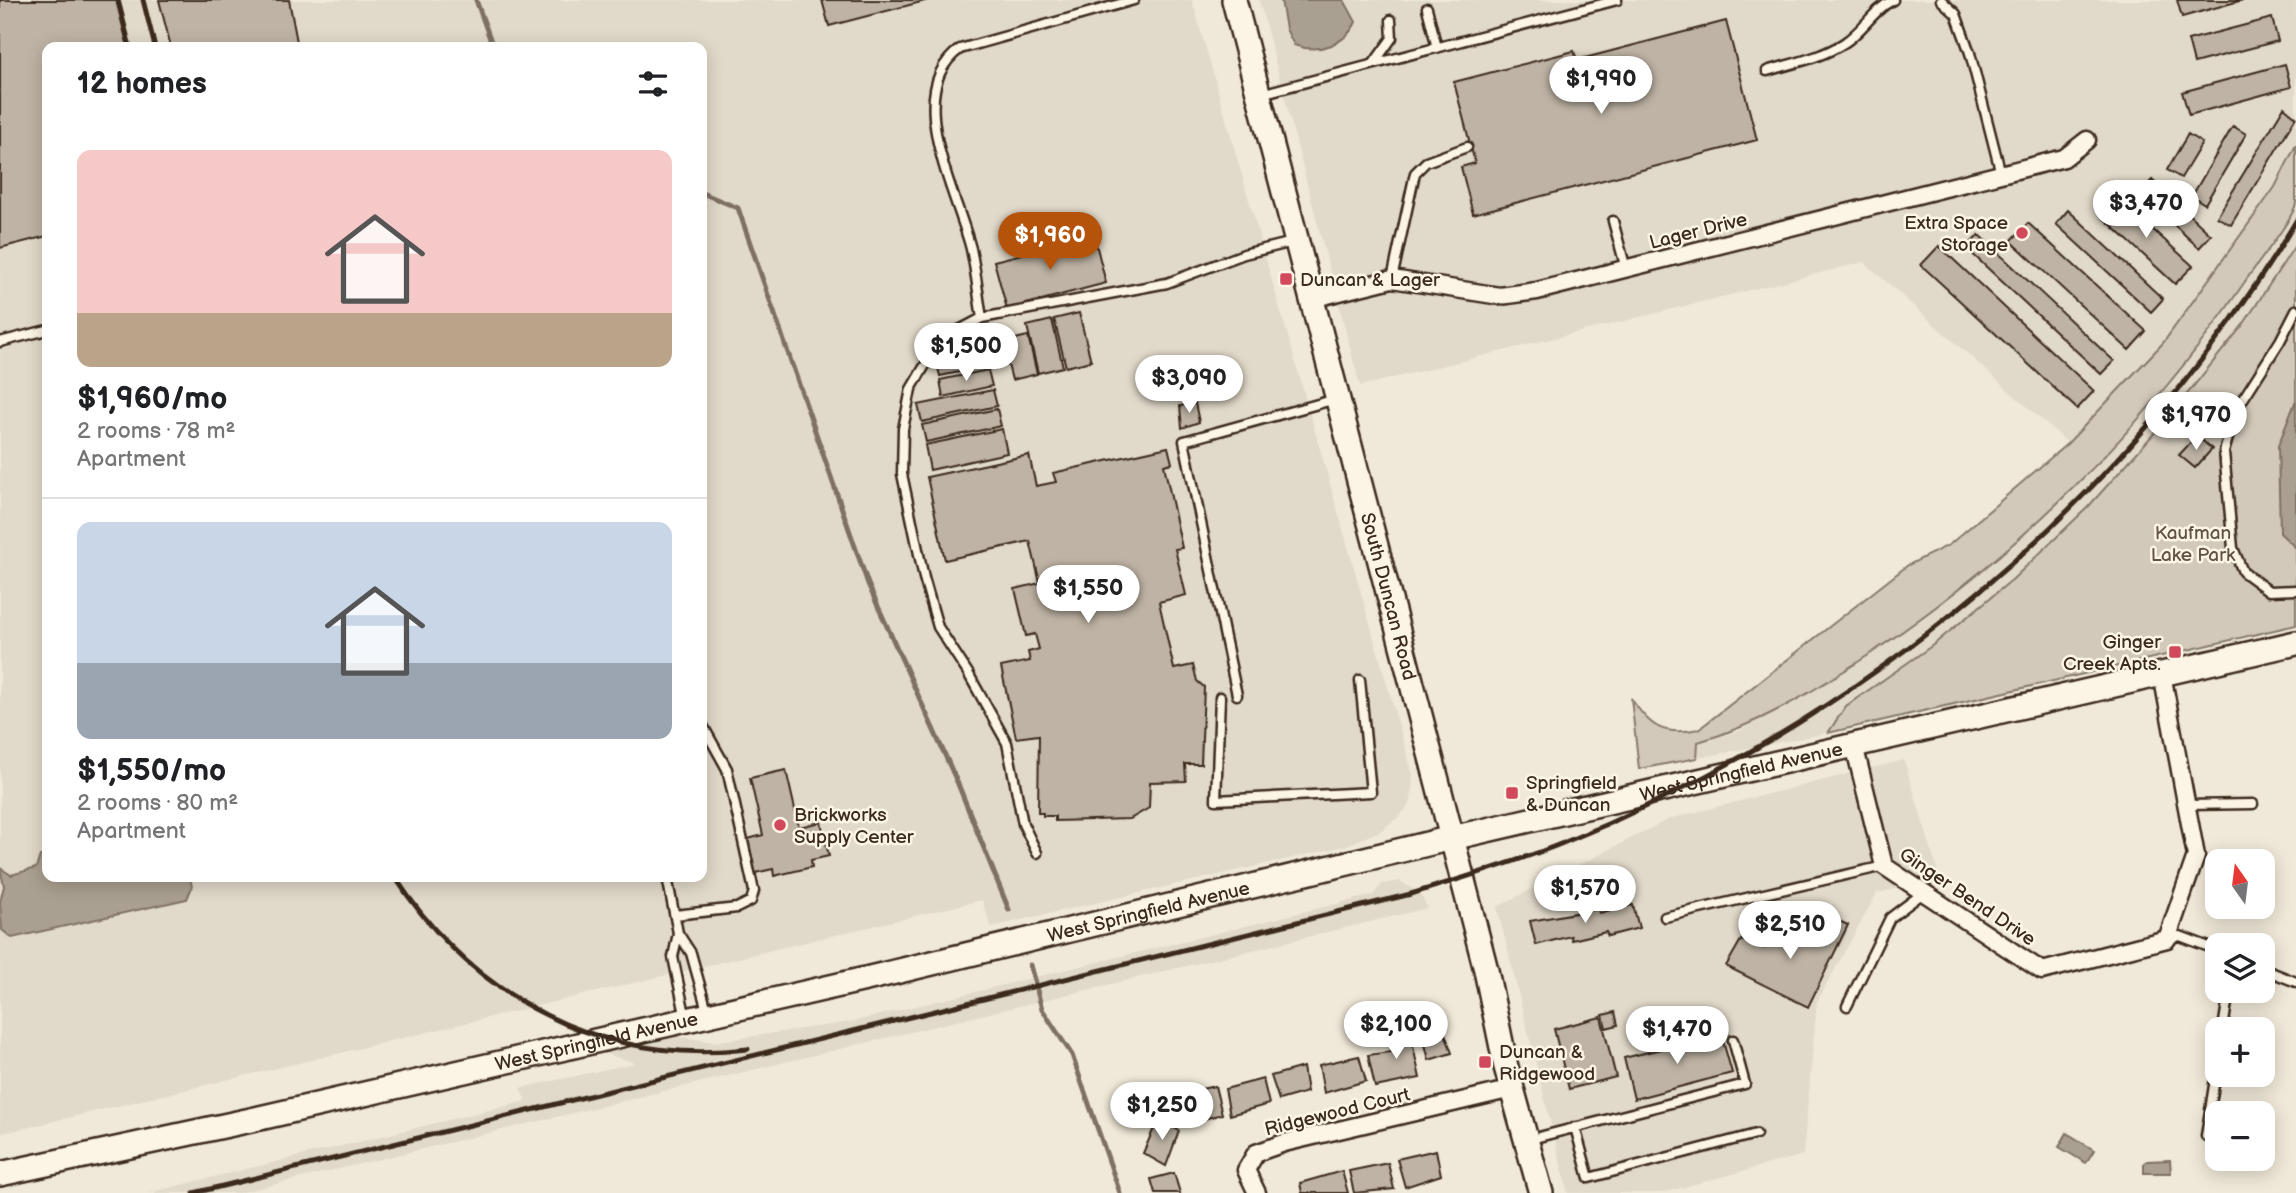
<!DOCTYPE html>
<meta charset="utf-8">
<style>
body{margin:0;font-family:"Balsamiq Sans",sans-serif;background:#f2f2f2;color:#202124;height:100vh;display:flex;flex-direction:column;font-size:26px;white-space:nowrap}
*{box-sizing:border-box;margin:0}
p{font-size:23px;color:#757577}
.icon{flex:none;width:38px;height:38px;fill:none;stroke:currentColor;stroke-width:2;stroke-linecap:round;stroke-linejoin:round}
.map{position:relative;flex:1;overflow:hidden}
.panel{position:absolute;left:42px;top:42px;width:665px;height:840px;display:flex;flex-direction:column;background:#fff;border-radius:14px;box-shadow:0 4px 18px #0003}
.panel>*{flex:none}
.needle{width:46px;rotate:346deg}
.tools{position:absolute;left:2205px;top:849px;display:grid;gap:14px}
.tools a{display:grid;place-items:center;width:70px;height:70px;border-radius:14px;background:#fff;box-shadow:0 4px 18px #0003;font-size:35px}
.price{position:absolute;translate:-50% -60px;padding:0 16px;border-radius:24px;background:#fff;color:#222;font-size:23px;line-height:46px;filter:drop-shadow(0 2px 4px #0008)}
.price::after{content:'';position:absolute;left:50%;top:42px;width:21px;height:16px;margin-left:-10px;background:inherit;clip-path:polygon(0 0,100% 0,50% 100%)}
.price.on{background:#b45309;color:#fff}
ul{padding:0;list-style:none}
li{display:grid;align-content:center;gap:14px;height:371px;padding:0 35px}
li+li{border-top:2px solid #e0e0e0}
li span{display:grid;place-items:center;height:217px;border-radius:14px;color:#555}
li>.icon{margin-inline-start:auto}
span .icon{width:126px;height:126px;fill:#fffc;stroke-width:1}
li b{font-size:30px}
h2{display:flex;justify-content:space-between;align-items:center;height:84px;padding:0 35px;font-size:30px}
.map>svg:first-child{display:block}
</style>
<div class="map">
<svg width="2296" height="1193" viewBox="0 0 2296 1193">
<rect width="100%" height="100%" fill="#f0e9d9"/>
<filter id="ink" filterUnits="userSpaceOnUse"><feTurbulence type="fractalNoise" baseFrequency=".0143" numOctaves="2"/><feDisplacementMap in="SourceGraphic" scale="14" xChannelSelector="R" yChannelSelector="G"/><feConvolveMatrix kernelMatrix="1 2 1 2 8 2 1 2 1" color-interpolation-filters="sRGB"/></filter>
<g filter="url(#ink)">
<path fill="#e1d9c9" fill-rule="evenodd" d="M0,0H1192L1413,775L1411,802L1400,816L1380,831L1345,846L991,927L982,900L0,1134ZM47,47H702V877H47Z
M1259,0H2296V145L2275,187L2163,343L2068,443L1864,262L1360,386Z
M2296,205V244L2243,325L2167,419L2088,507L2013,579L1933,645L1846,706L1828,733L1697,758L1698,742L1737,732L1834,678L1918,622L2079,483L2212,330Z
M1904,760L1940,879L1877,893L1817,1002L1803,1155L1662,1193H1568L1497,907L1669,819Z
M1400,881L1420,894L1428,908L239,1193H148L526,1101L520,1088L635,1063L600,1052L677,1036L713,1042L851,1022L1373,895L1382,884Z"/>
<path fill="#d2c9ba" stroke="#867a6c" stroke-width="2" d="M2296,145C2296,163 2296,186 2296,203C2293,220 2255,266 2244,283C2145,429 2014,558 1867,656C1814,691 1759,725 1698,742L1697,758L1639,769L1631,698C1650,728 1664,736 1699,729L1908,565L1949,545L2068,443L2163,343L2275,187Z
M2296,244V625L1828,733L1846,706L1933,645L2013,579L2088,507L2167,419L2243,325Z"/>
<path fill="#aaa091" stroke="#7e7163" stroke-width="2" d="M1281,0H1344L1356,22C1345,45 1318,54 1294,45L1286,29Z
M2296,400V548L2280,533L2278,446Z
M40,856H47V877H190L192,887L187,899L12,938L2,930L0,902L4,886L0,868L11,875L36,868Z
M2067,1133L2094,1150L2086,1163L2059,1147Z
M2170,1160L2171,1173H2144V1163L2147,1161Z"/>
<g fill="none" stroke-linecap="round" stroke-linejoin="round">
<path stroke="#7e7163" stroke-width="5" d="M476,0L493,47
M702,193L738,208L868,584L958,784L1009,910
M1030,965L1042,1009L1072,1055L1120,1193"/>
</g>
<path fill="#beb3a4" stroke="#3b2a1e" stroke-width="2" d="M0,0H116L128,47H47V236L0,248Z
M159,0H289L298,47H171Z
M822,0H924L925,1L829,26Z
M2177,0H2243L2182,17Z
M2272,18L2278,41L2194,63L2188,40Z
M1726,21L1757,140L1473,214L1461,167L1475,163L1454,82L1574,51L1577,60Z
M2285,64L2291,87L2189,115L2182,92Z
M2284,107L2296,117L2231,225L2217,217Z
M2233,126L2246,134L2205,204L2192,196Z
M2188,134L2202,143L2181,178L2167,170Z
M2152,180L2211,235L2199,248L2140,193Z
M2116,196L2193,266L2175,284L2099,214Z
M2068,210L2163,299L2151,312L2056,224Z
M2028,223L2146,331L2129,350L2011,241Z
M1979,235L2114,361L2101,374L1966,248Z
M1094,236L1106,283L1007,309L994,261Z
M1939,246L2094,391L2077,409L1921,265Z
M1079,313L1091,361L1066,367L1054,319Z
M1052,320L1063,367L1038,373L1027,326Z
M1028,336L1037,374L1012,380L1002,342Z
M985,350L988,366L940,376L936,360Z
M988,370L992,386L943,397L940,380Z
M993,390L997,406L922,422L918,405Z
M1195,403L1199,422L1182,428L1180,406Z
M997,409L1001,426L926,442L922,425Z
M1002,429L1007,453L930,470L925,445Z
M2197,436L2212,449L2195,468L2179,455Z
M1168,447L1172,463L1164,465L1182,548L1175,549L1186,595L1159,602L1174,669L1193,665L1197,681L1204,687L1201,764H1185L1186,781L1150,782L1149,808L1130,819L1055,821V816H1043V813H1038L1039,735L1016,738L1001,667L1030,661L1028,652L1039,649L1035,634L1026,636L1015,589L1040,583L1030,541L945,560L927,477L1029,455L1036,486L1056,482L1053,473Z
M786,770L799,827L821,822L829,856L811,860L812,867L774,876L773,869L755,873L748,839L763,835L750,778Z
M1633,905L1639,928L1608,936L1606,932L1572,940L1571,936L1536,945L1530,921L1598,909L1599,913Z
M1832,918L1848,925L1808,1007L1726,966L1741,940L1764,948L1770,934L1791,944L1802,927L1822,936Z
M1615,1012L1618,1025L1606,1028L1603,1015Z
M1601,1017L1616,1077L1569,1089L1554,1029Z
M1442,1025L1452,1053L1429,1060L1421,1029Z
M1392,1028H1409L1420,1078L1375,1087L1368,1055L1397,1051Z
M1721,1034L1732,1073L1634,1099L1624,1058Z
M1359,1056L1366,1081L1324,1093L1319,1065Z
M1303,1067L1307,1092L1279,1100L1271,1076Z
M1263,1079L1269,1104L1230,1115L1225,1089Z
M1215,1086L1222,1114L1182,1125L1174,1095Z
M1159,1117L1179,1131L1166,1166L1143,1153Z
M1436,1150L1441,1175L1405,1187L1397,1159Z
M1388,1163L1394,1189L1354,1193L1349,1171Z
M1342,1171L1348,1193H1302L1300,1183Z
M1174,1173L1180,1193H1155L1151,1179Z"/>
<g fill="none" stroke-linecap="round" stroke-linejoin="round">
<g stroke="#3b2a1e" stroke-width="13">
<path id="service" d="M1941,0L1956,14L1970,53L2001,174
M1427,8L1437,48
M1374,63L1392,38L1391,20
M1767,71C1793,63 1821,58 1844,43C1863,31 1873,10 1893,0
M1261,94L1617,0
M1613,221L1626,269
M1392,279L1415,173L1426,162L1467,147
M2296,310L2280,341L2236,410L2224,452L2233,548L2243,572L2269,591L2296,590
M982,318C978,295 976,271 971,249C957,193 901,91 960,49L1134,0
M0,342L47,330
M1237,695L1184,441L1336,399
M1220,697L1216,800L1371,792L1360,680
M2186,805L2253,804
M1037,853L1023,824L1007,743L968,673L938,627L924,578L902,474L903,429L911,389L940,340L982,318L1167,283L1244,254L1293,242
M667,877L678,933L691,953L708,1014
M675,915L737,908L751,901L754,891L727,769L702,724
M1665,917L1884,866
M678,933L673,957L686,1019
M2167,939L2180,936L2217,950
M2263,969L2296,982
M1847,1006L1890,918L1923,893
M2223,1029L2229,990
M1575,1127L1589,1178L1756,1134
M2206,1136L2217,1066
M1527,1140L1745,1084L1733,1040"/>
</g>
<g stroke="#3b2a1e" stroke-width="21">
<path id="minor" d="M1311,299L1392,279L1500,296L1537,291L2064,158L2087,140
M1854,745L1884,866L2042,971L2167,939L2196,856L2162,674
M1257,1193L1246,1170L1256,1153L1284,1143L1512,1089"/>
</g>
<g stroke="#3b2a1e" stroke-width="28">
<g id="secondary">
<path id="s1" d="M1234,0L1452,838L1486,970L1506,1067L1541,1193"/>
<path id="s2" d="M0,1174L251,1120L870,978L1452,838L2296,643"/>
</g>
</g>
<use href="#service" stroke="#fcf5e5" stroke-width="8"/>
<use href="#minor" stroke="#fcf5e5" stroke-width="16"/>
<use href="#secondary" stroke="#fcf5e5" stroke-width="23"/>
<path stroke="#3b2a1e" stroke-width="5" d="M118,0L130,47
M143,0L155,47
M395,877C474,999 602,1066 748,1049
M194,1193L1411,894C1462,878 1514,863 1563,843C1864,720 2129,501 2296,221"/>
</g>
</g>
<g fill="#d1495b" stroke="#fcf5e5" stroke-width="2.5">
<circle cx="2022" cy="233" r="7"/>
<rect x="1279" y="272" width="14" height="14" rx="3.5"/>
<rect x="2168" y="645" width="14" height="14" rx="3.5"/>
<rect x="1505" y="786" width="14" height="14" rx="3.5"/>
<circle cx="780" cy="825" r="7"/>
<rect x="1478" y="1055" width="14" height="14" rx="3.5"/>
</g>
<g text-anchor="middle" stroke-width="5" stroke-linejoin="round" paint-order="stroke">
<g font-size="19" fill="#3b2a1e" stroke="#fcf5e5" text-anchor="start">
<text x="2008" y="229" text-anchor="end">Extra Space<tspan x="2008" dy="22">Storage</tspan></text>
<text x="1300" y="286">Duncan &amp; Lager</text>
<text x="2161" y="648" text-anchor="end">Ginger<tspan x="2161" dy="22">Creek Apts.</tspan></text>
<text x="1526" y="789">Springfield<tspan x="1526" dy="22">&amp; Duncan</tspan></text>
<text x="794" y="821">Brickworks<tspan x="794" dy="22">Supply Center</tspan></text>
<text x="1499" y="1058">Duncan &amp;<tspan x="1499" dy="22">Ridgewood</tspan></text>
</g>
<g font-size="19" fill="#3b2a1e" stroke="#fcf5e5">
<text transform="translate(1698 230) rotate(-14)" y="7">Lager Drive</text>
<text dy="7" stroke="none"><textPath href="#s1" startOffset="616">South Duncan Road</textPath></text>
<text dy="7" stroke="none"><textPath href="#s2" startOffset="1787">West Springfield Avenue</textPath></text>
<text transform="translate(1968 896) rotate(34)" y="7">Ginger Bend Drive</text>
<text dy="7" stroke="none"><textPath href="#s2" startOffset="1178">West Springfield Avenue</textPath></text>
<text dy="7" stroke="none"><textPath href="#s2" startOffset="611">West Springfield Avenue</textPath></text>
<text transform="translate(1337 1111) rotate(-14)" y="7">Ridgewood Court</text>
</g>
<g font-size="19" fill="#615245" stroke="#fcf5e5">
<text x="2193" y="539">Kaufman<tspan x="2193" dy="22">Lake Park</tspan></text>
</g>
</g>
</svg>
<div class="tools">
<a><svg class="needle" viewBox="-14 -14 28 28"><path d="M0-13l5 13h-10z" fill="#e53935"/><path d="M0 13l5-13h-10z" fill="#757577"/></svg></a>
<a><svg class="icon" aria-label="layers" viewBox="0 0 24 24"><path d="M12 4l9 5-9 5-9-5zM3 14l9 5 9-5"/></svg></a>
<a>+</a>
<a>−</a>
</div>
<b class="price" style="left:1601px;top:116px">$1,990</b>
<b class="price" style="left:2146px;top:240px">$3,470</b>
<b class="price on" style="left:1050px;top:272px">$1,960</b>
<b class="price" style="left:966px;top:383px">$1,500</b>
<b class="price" style="left:1189px;top:415px">$3,090</b>
<b class="price" style="left:2196px;top:452px">$1,970</b>
<b class="price" style="left:1088px;top:625px">$1,550</b>
<b class="price" style="left:1585px;top:925px">$1,570</b>
<b class="price" style="left:1790px;top:961px">$2,510</b>
<b class="price" style="left:1396px;top:1061px">$2,100</b>
<b class="price" style="left:1677px;top:1066px">$1,470</b>
<b class="price" style="left:1162px;top:1142px">$1,250</b>
<section class="panel">
<h2>12 homes<svg class="icon" aria-label="filters" viewBox="0 0 24 24"><path d="M4 7h16M4 17h16"/><circle cx="9" cy="7" r="2"/><circle cx="15" cy="17" r="2"/></svg></h2>
<ul>
<li><span style="background:linear-gradient(#f6c9c9 75%,#b9a48a 0)"><svg class="icon" aria-label="home" viewBox="0 0 24 24"><path d="M3 11l9-7 9 7M6 9v11h12V9"/></svg></span><div><b>$1,960/mo</b><p>2 rooms · 78 m²</p><p>Apartment</p></div></li>
<li><span style="background:linear-gradient(#c9d6e8 65%,#9aa5b1 0)"><svg class="icon" aria-label="home" viewBox="0 0 24 24"><path d="M3 11l9-7 9 7M6 9v11h12V9"/></svg></span><div><b>$1,550/mo</b><p>2 rooms · 80 m²</p><p>Apartment</p></div></li>
</ul>
</section>
</div>
